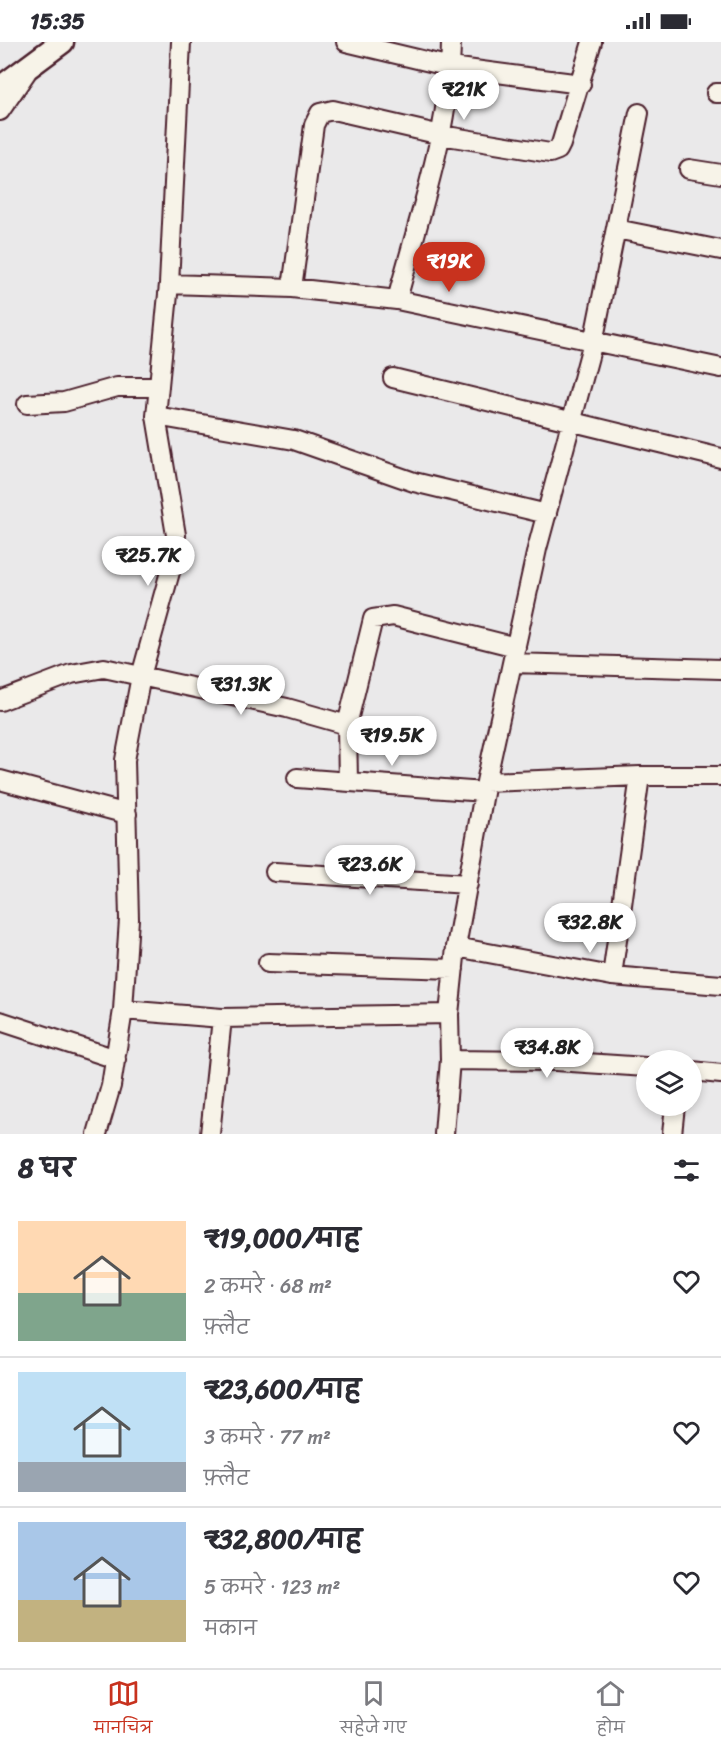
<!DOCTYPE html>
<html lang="hi">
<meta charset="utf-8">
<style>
body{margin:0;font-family:Sriracha,"Playpen Sans Deva",sans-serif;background:#f2f2f3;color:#2b2b33;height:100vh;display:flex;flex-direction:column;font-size:22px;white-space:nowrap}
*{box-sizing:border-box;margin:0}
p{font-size:20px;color:#7c7c81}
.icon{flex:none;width:33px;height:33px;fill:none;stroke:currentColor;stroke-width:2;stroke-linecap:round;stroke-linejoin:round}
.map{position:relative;height:1092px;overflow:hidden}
.drawer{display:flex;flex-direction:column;background:#fff;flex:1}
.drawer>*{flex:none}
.fabs{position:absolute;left:636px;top:1008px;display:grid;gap:12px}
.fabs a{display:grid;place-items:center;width:66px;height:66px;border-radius:50%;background:#fff;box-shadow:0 3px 9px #0003;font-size:30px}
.price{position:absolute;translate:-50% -51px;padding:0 14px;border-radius:21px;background:#fff;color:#222;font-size:20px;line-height:39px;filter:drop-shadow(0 2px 3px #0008)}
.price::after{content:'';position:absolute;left:50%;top:36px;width:18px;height:14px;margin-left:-9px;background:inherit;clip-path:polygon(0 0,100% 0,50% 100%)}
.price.active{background:#c8321e;color:#fff}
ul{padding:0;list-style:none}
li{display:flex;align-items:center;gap:18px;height:150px;padding:0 18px}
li+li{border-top:2px solid #e1e1e2}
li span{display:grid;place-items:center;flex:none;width:168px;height:120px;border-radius:0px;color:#555}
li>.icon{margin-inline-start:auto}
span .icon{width:72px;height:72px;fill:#fffc;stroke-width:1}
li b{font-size:26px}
h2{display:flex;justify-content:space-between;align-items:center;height:72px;padding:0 18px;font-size:26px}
.status{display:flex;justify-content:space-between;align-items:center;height:42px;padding:0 30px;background:#fff;direction:ltr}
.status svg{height:16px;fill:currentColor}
.tabs{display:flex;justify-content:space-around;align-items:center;height:84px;border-top:2px solid #e1e1e2;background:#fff;font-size:16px;color:#7c7c81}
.tabs a{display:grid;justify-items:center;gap:3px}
.tabs .active{color:#c8321e}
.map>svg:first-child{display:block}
</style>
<div class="status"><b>15:35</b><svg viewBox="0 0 49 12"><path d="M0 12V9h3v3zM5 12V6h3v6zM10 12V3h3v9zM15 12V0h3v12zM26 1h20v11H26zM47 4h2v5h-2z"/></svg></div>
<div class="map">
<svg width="721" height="1092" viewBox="0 0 721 1092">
<rect width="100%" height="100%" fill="#eae9ea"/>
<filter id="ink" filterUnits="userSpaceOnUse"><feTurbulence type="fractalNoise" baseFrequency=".0167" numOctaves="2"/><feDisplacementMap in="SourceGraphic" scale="12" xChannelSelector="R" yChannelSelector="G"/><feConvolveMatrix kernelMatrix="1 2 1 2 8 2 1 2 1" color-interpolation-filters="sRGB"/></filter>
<g filter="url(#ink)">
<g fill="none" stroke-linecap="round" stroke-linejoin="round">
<g stroke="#4a1f2b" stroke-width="22">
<path id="minor" d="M346,0L451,25L581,42
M716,51H721
M0,69L26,31
M689,127L721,132
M616,187L721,208
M169,242L292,246L397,258L721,326
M292,246L314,83L320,71L333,68L441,93L550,111L558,108L561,102L592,0
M397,258C419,174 450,88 451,0
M393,336L721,416
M27,362L64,360L117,345H159
M156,374L294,398L414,440L547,472
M512,621L721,627
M0,659L71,632L104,626L287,666L347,683
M297,736L484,750
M0,738L127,772
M348,739L347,683L373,577L393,574L516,605
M486,740L640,734H721
M275,830L468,842
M456,905L612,934L721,943
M268,921L454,927
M612,934L640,734
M123,968L222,976L449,972
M0,979L116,1017
M450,1018L556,1019L646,1025
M692,1029L721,1032
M97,1092L111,1044L123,968L129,877L125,718L141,634L170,530L176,493L156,374L169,242L181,0
M210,1092L222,976
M444,1092L450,1018L449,972L456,905L486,740L537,507L594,296L639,71
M672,1092L675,1064"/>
</g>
<g stroke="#4a1f2b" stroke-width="27">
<path id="tertiary" d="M0,46L62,0"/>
</g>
<use href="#minor" stroke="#f7f3e8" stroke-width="18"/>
<use href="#tertiary" stroke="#f7f3e8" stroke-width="22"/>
</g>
</g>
</svg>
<div class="fabs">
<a><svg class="icon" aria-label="layers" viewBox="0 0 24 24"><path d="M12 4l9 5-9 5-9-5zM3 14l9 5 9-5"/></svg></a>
</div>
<b class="price" style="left:464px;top:79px">₹21K</b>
<b class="price active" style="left:449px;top:251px">₹19K</b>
<b class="price" style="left:148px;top:545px">₹25.7K</b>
<b class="price" style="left:241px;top:674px">₹31.3K</b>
<b class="price" style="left:392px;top:725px">₹19.5K</b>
<b class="price" style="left:370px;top:854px">₹23.6K</b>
<b class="price" style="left:590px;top:912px">₹32.8K</b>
<b class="price" style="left:547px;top:1037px">₹34.8K</b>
</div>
<section class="drawer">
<h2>8 घर<svg class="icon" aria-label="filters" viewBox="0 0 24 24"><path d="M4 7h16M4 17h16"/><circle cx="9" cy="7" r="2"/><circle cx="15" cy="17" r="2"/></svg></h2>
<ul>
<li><span style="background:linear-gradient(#ffd9b3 60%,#7fa58c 0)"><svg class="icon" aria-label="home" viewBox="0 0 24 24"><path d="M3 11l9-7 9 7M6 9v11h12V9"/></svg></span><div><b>₹19,000/माह</b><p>2 कमरे · 68 m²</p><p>फ़्लैट</p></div><svg class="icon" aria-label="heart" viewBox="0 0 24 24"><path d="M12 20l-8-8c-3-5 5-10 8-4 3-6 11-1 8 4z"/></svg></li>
<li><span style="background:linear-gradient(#bfe0f5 75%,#9aa5b1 0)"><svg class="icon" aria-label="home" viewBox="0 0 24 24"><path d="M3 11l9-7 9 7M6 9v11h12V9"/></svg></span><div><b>₹23,600/माह</b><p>3 कमरे · 77 m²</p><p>फ़्लैट</p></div><svg class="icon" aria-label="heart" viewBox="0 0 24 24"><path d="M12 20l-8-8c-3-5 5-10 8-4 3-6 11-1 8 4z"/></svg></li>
<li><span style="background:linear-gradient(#a9c7e8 65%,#c2b280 0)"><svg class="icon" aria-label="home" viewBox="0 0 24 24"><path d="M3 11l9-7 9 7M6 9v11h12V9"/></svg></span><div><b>₹32,800/माह</b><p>5 कमरे · 123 m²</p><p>मकान</p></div><svg class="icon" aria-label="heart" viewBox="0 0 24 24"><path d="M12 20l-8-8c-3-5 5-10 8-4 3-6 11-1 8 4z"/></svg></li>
</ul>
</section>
<nav class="tabs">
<a class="active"><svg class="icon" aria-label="map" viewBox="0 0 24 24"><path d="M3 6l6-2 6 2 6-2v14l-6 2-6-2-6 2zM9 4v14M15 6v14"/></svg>मानचित्र</a>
<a><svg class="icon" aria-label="saved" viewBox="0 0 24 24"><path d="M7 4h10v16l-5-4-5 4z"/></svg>सहेजे गए</a>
<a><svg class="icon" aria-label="home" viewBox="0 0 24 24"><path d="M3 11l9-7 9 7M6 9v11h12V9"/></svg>होम</a>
</nav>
